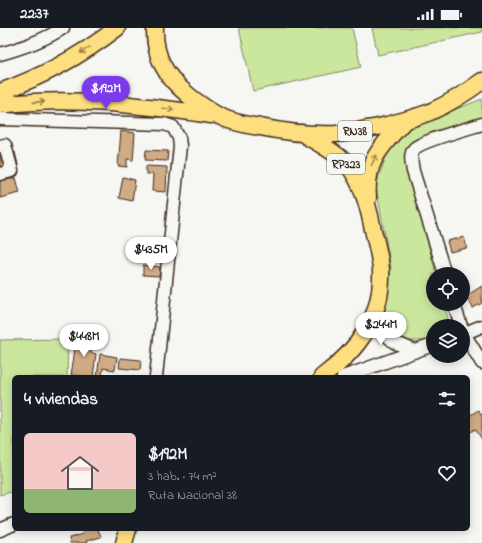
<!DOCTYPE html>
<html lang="es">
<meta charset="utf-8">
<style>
body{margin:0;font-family:"Indie Flower",sans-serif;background:#20242c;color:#f1f3f6;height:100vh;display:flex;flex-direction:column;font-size:15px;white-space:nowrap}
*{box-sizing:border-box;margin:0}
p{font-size:13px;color:#9ea1a6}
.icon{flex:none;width:22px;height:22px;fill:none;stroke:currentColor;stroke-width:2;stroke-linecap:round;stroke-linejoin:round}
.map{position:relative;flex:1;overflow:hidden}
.side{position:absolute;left:12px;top:347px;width:458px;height:156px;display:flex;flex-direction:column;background:#171b24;border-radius:6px;box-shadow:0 2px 10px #0003}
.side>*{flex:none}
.tools{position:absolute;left:426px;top:239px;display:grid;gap:8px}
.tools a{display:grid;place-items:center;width:44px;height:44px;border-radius:50%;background:#171b24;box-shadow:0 2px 10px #0003;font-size:20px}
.price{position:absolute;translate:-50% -34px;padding:0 9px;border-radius:14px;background:#fff;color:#222;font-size:13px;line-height:26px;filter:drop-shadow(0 1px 2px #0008)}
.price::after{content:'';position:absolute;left:50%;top:24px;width:12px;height:9px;margin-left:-6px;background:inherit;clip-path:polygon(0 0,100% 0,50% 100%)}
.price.active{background:#7c3aed;color:#fff}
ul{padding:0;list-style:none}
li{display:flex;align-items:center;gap:12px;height:100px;padding:0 12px}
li+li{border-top:1px solid #363941}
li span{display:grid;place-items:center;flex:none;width:112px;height:80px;border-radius:6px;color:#555}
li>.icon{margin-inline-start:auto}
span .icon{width:48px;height:48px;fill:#fffc;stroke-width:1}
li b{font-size:17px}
h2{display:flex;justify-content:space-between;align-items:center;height:48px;padding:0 12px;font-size:17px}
.status{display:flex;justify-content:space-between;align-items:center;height:28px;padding:0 20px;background:#171b24;direction:ltr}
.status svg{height:11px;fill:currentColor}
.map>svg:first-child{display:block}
</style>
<div class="status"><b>22:37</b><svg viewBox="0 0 49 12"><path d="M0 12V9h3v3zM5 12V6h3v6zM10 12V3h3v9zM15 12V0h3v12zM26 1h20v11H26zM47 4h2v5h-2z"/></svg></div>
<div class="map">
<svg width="482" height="515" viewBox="0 0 482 515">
<rect width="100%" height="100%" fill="#f6f6f2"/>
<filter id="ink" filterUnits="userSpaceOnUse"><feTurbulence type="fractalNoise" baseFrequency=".025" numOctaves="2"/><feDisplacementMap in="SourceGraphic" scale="8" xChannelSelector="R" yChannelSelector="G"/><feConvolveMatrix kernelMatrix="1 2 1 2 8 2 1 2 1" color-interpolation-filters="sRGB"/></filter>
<g filter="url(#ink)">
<path fill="#cbe79e" stroke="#83885e" d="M239,0H352L361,39L253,63Z
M372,0H482V4L378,27Z
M482,71V89L417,112L411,115L406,122L409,141L436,246H433V276H444L448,291V298H433V311L418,313H407L397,306L388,297L384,285L391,240L376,159L379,148L389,120L403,102Z
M68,311L67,349H14V463L0,467V312Z"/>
<path fill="#d1ab83" stroke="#3b2a1e" d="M121,103L135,105L133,132L127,131V139L118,138Z
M146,122L168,123L167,133L145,132Z
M15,124L18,137L2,141L5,152L16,150L20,165L0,170V127Z
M146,138L167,139L166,164L152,163L153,146H146Z
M123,149L135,152L132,173L119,170Z
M464,209L467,220L450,224L447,213Z
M143,237L160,239V248L143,247Z
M482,258V275L473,280L466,268Z
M77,308L93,310L91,325L96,326L93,349L71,347Z
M100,326L117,329L115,342L103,340L102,349H97Z
M120,330L141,332L140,342L119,340Z
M478,382L482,387V411L475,401L468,406V389Z
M82,501H98L101,509L86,513L87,515H70L69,510L83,506Z"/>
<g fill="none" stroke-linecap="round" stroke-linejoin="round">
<g stroke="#3b2a1e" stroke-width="15">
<path id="minor" d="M0,26C22,20 43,13 63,0
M0,91L164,96L173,99L179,110L180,118L156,349
M0,118L5,117L12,143L0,146
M445,246L413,143C412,136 409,127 414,121C421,113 469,100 482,96
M454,276L461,298
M375,286L383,304L394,314L415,323
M463,304L482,335
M463,306L482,298
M343,349L433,317
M0,502L14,496"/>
</g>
<g stroke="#3b2a1e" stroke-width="19">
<path id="major" d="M155,0C154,29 166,49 188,67C198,75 208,82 219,88C231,94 246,97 260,99C284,104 310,107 335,106C351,105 367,101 383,98C399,94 415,90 430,84C448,76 466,65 482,53
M0,64C42,49 82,27 117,0
M0,77C71,68 141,77 211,87
M302,105C317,115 335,123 347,136C361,152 368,177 372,197C375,212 380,227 381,242C383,289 358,322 322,349
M368,170C365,132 381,120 404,93
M124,515L128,501"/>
</g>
<use href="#minor" stroke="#f6f6f2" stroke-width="12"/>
<use href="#major" stroke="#fedf80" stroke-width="16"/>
</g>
<defs><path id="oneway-shaft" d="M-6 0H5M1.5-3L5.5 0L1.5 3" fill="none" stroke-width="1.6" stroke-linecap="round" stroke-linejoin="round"/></defs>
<g stroke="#9c844f">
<use href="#oneway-shaft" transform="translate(85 22) rotate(148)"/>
<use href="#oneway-shaft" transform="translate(39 74) rotate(-4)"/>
<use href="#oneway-shaft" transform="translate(168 81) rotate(8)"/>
<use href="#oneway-shaft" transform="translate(374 132) rotate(-65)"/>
</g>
</g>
<g text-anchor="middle" stroke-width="3" stroke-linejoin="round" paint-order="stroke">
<g fill="#f6f6f2" stroke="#73675e" stroke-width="1">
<rect x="338" y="93" width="34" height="20" rx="3"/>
<rect x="327" y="126" width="38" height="20" rx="3"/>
</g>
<g font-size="12" font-weight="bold" fill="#3b2a1e">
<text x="355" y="107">RN38</text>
<text x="346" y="140">RP323</text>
</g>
</g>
</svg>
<div class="tools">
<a><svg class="icon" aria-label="locate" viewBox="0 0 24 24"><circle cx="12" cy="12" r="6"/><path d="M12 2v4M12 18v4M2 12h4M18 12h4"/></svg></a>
<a><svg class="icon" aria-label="layers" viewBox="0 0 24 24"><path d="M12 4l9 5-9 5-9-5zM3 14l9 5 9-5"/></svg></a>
</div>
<b class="price active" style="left:106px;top:82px">$192M</b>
<b class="price" style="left:151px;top:243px">$435M</b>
<b class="price" style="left:381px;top:318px">$244M</b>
<b class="price" style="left:84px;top:330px">$448M</b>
<section class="side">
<h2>4 viviendas<svg class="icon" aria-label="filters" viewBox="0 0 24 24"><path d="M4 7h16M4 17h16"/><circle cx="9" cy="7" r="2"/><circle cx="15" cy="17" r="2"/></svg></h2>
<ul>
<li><span style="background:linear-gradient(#f6c9c9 70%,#8fb573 0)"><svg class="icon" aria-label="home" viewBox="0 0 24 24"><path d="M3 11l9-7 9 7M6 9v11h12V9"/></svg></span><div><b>$192M</b><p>3 hab. · 74 m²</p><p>Ruta Nacional 38</p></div><svg class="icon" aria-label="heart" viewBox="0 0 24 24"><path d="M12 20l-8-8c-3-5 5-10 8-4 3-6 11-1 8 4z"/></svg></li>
</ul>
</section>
</div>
